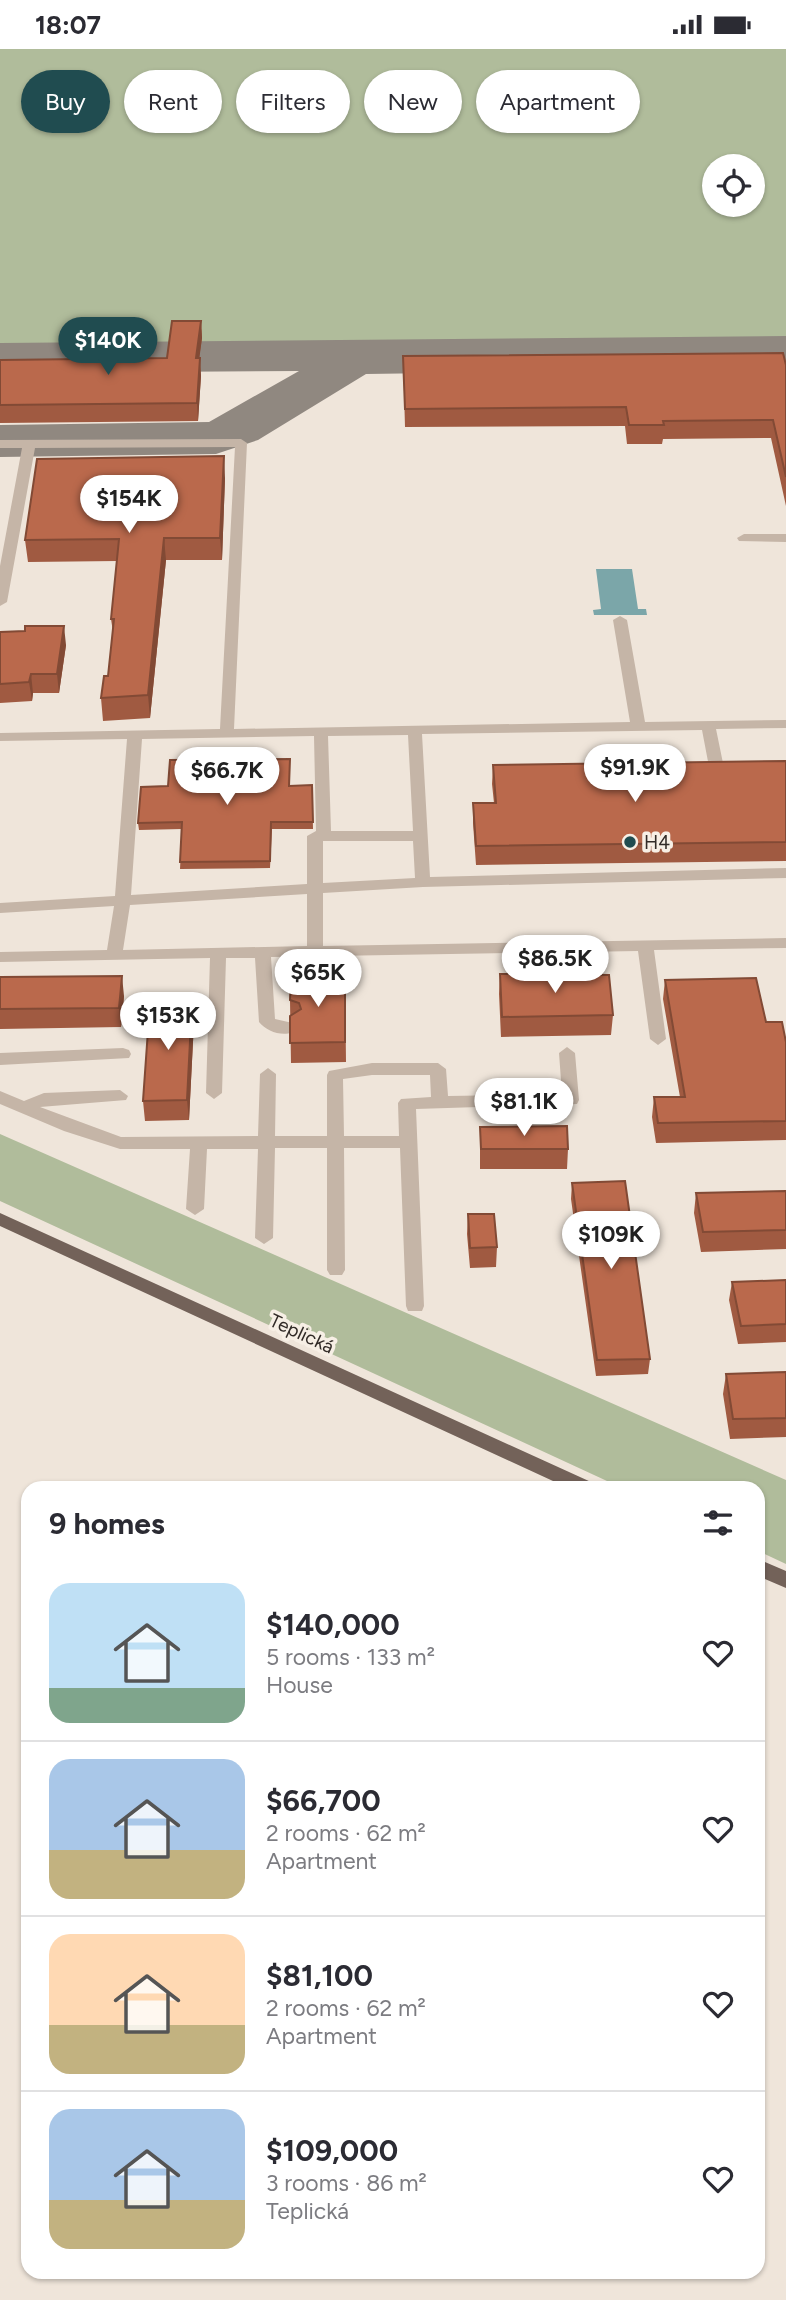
<!DOCTYPE html>
<meta charset="utf-8">
<style>
body{margin:0;font-family:Figtree,sans-serif;background:#f2f2f3;color:#2b2b33;height:100vh;display:flex;flex-direction:column;font-size:26px;white-space:nowrap}
*{box-sizing:border-box;margin:0}
p{font-size:23px;color:#7c7c81}
.icon{flex:none;width:38px;height:38px;fill:none;stroke:currentColor;stroke-width:2;stroke-linecap:round;stroke-linejoin:round}
.map{position:relative;flex:1;overflow:hidden}
.side{position:absolute;left:21px;top:1432px;width:744px;height:798px;display:flex;flex-direction:column;background:#fff;border-radius:21px;box-shadow:0 2px 5px #0004}
.side>*{flex:none}
.banner{position:absolute;left:21px;top:21px;width:746px;height:63px;display:flex;gap:14px}
.buttons{position:absolute;left:702px;top:105px;display:grid;gap:14px}
.buttons a{display:grid;place-items:center;width:63px;height:63px;border-radius:50%;background:#fff;box-shadow:0 2px 5px #0004;font-size:35px}
.price{position:absolute;translate:-50% -60px;padding:0 16px;border-radius:24px;background:#fff;color:#222;font-size:23px;line-height:46px;filter:drop-shadow(0 2px 4px #0008)}
.price::after{content:'';position:absolute;left:50%;top:42px;width:21px;height:16px;margin-left:-10px;background:inherit;clip-path:polygon(0 0,100% 0,50% 100%)}
.price.current{background:#204c50;color:#fff}
ul{padding:0;list-style:none}
li{display:flex;align-items:center;gap:21px;height:175px;padding:0 28px}
li+li{border-top:2px solid #e1e1e2}
li span{display:grid;place-items:center;flex:none;width:196px;height:140px;border-radius:21px;color:#555}
li>.icon{margin-inline-start:auto}
span .icon{width:84px;height:84px;fill:#fffc;stroke-width:1}
li b{font-size:30px}
h2{display:flex;justify-content:space-between;align-items:center;height:84px;padding:0 28px;font-size:30px}
.pill{padding:0 24px;border-radius:32px;background:#fff;box-shadow:0 2px 5px #0004;font-size:24px;line-height:63px}
.pill.current{background:#204c50;color:#fff}
.status{display:flex;justify-content:space-between;align-items:center;height:49px;padding:0 35px;background:#fff;direction:ltr}
.status svg{height:19px;fill:currentColor}
.map>svg:first-child{display:block}
</style>
<div class="status"><b>18:07</b><svg viewBox="0 0 49 12"><path d="M0 12V9h3v3zM5 12V6h3v6zM10 12V3h3v9zM15 12V0h3v12zM26 1h20v11H26zM47 4h2v5h-2z"/></svg></div>
<div class="map">
<svg width="786" height="2251" viewBox="0 0 786 2251">
<rect width="100%" height="100%" fill="#efe5da"/>
<path fill="#b0bc9b" fill-rule="evenodd" d="M0,0H786V291L0,298ZM714,117H752V156H714Z
M0,1085L786,1431V1515L758,1502V1438H620L0,1152Z"/>
<path fill="#7ba6a9" d="M596,520H632L638,560H646L647,566H594L593,561L601,560Z"/>
<g fill="none" stroke-linecap="round" stroke-linejoin="round">
<path fill="#908880" fill-rule="evenodd" d="M786,287V317L521,320L506,323L366,325L258,391L216,405L0,408V376L209,373L299,322L0,324V294Z"/>
<path fill="#c5b5a7" fill-rule="evenodd" d="M241,390L247,394L234,680L630,673L613,571L620,567L627,571L645,673L786,671V679L716,680L724,719L735,720L737,723C732,730 715,730 710,723L702,681L422,685L430,828L786,819V829L423,838L323,844V897L786,889V899L654,901L666,990L658,996L650,990L638,902L271,908L275,970L297,975L299,979C288,990 268,984 259,973L255,909H226L222,1044L214,1050L206,1044L210,909L0,913V903L107,901L114,857L0,864V854L115,847L127,690L0,692V684L220,680L235,398L35,399L7,553L0,557V517L22,399H0V391ZM408,686L413,782H331L328,687ZM314,687L316,782L307,787V835L131,846L142,690ZM323,792H413L415,829L323,834ZM307,845V897L123,901L130,856Z
M744,485H786V493L739,492L737,489Z
M567,998L575,1004L579,1051L577,1055L416,1060L424,1257L422,1262H408L406,1257L400,1099H344L345,1221L342,1226H330L327,1221V1099H275L273,1189L264,1195L255,1189L258,1100H207L204,1160L195,1166L186,1160L190,1100H120L64,1082L0,1055V1042L24,1052L44,1044L120,1041L128,1047L126,1051L40,1058L121,1088L258,1087L260,1025L268,1019L276,1025L275,1087H327V1026L329,1022L372,1014H438L446,1020L448,1047L562,1045L559,1004ZM372,1026H430L431,1048L401,1050L398,1054L399,1087H344L343,1030Z
M123,999L129,1001L131,1005L129,1009L0,1016V1004Z"/>
<path fill="#736259" fill-rule="evenodd" d="M0,1164L591,1433L594,1438H566L0,1177Z
M758,1510L786,1522V1539L758,1527Z"/>
</g>
<path fill="#a05a41" d="M201,272L202,289L199,309L201,327L198,372L0,374V311L167,309Z
M403,307L786,316V457L771,389L663,390L662,395H627L625,377L405,378Z
M225,429L222,511H166L150,669L103,672L101,649L108,627L113,583L111,570L117,512L28,513L25,491Z
M0,583L66,596L59,644H33L32,652L0,654Z
M786,712V812L476,816L473,774V754H494L492,735L493,716Z
M312,736L313,780H272L270,819L180,820L182,780L139,781L138,774L290,737Z
M345,925L346,1013L291,1014L290,951Z
M500,925L613,966L611,986L501,988L499,945Z
M0,928L124,947L121,978L0,980Z
M665,931L766,973L786,993V1091L656,1094L652,1068L654,1048H680L663,950Z
M194,973L189,1071L145,1072L143,1052Z
M480,1078L568,1100L567,1120H480Z
M572,1134L650,1310L648,1325L596,1327L571,1150Z
M786,1142V1200L701,1203L694,1164L696,1144Z
M468,1165L497,1198L496,1218L470,1219L467,1185Z
M786,1231V1293L738,1295L729,1251L732,1233Z
M786,1323V1388L730,1390L723,1345L726,1325Z"/>
<path fill="#824a35" d="M201,272L202,289L197,327L196,309Z
M200,309L201,327L198,372L197,354Z
M224,407L225,429L222,511L220,489Z
M164,489L166,511L150,669L148,646Z
M64,577L66,596L59,644L57,625Z
M31,625L33,644L32,652L29,633Z
M122,927L124,947L121,978L119,959Z
M192,953L194,973L189,1071L187,1051Z"/>
<path fill="#ba694c" stroke="#824a35" stroke-width="2" d="M172,272H201L196,309H200L197,354L0,356V311L167,309Z
M783,304L786,316V428L773,371L663,372L664,376H629L626,358L405,360L403,307Z
M224,407L220,489H164L148,646L101,649L104,627H108L114,570H111L119,490L25,491L37,410Z
M25,577H64L57,625H31L29,633L0,635V583L25,582Z
M290,710L289,737L312,736L313,773H271L270,812L180,813L182,773L138,774L141,738L168,737L170,711Z
M786,712V793L476,797L473,754H496L493,716Z
M345,925V993L290,994V967L301,960L299,954L290,951L291,926Z
M500,925L609,926L613,966L502,968Z
M122,927L119,959L0,960V928Z
M756,929L766,973H782L786,993V1072L658,1074L654,1048H685L665,931Z
M150,953H192L187,1051L143,1052Z
M567,1077L568,1100H481L480,1078Z
M625,1132L650,1310L597,1311L572,1134Z
M786,1142V1181L703,1183L696,1144Z
M468,1165H494L497,1198L470,1199Z
M786,1231V1275L741,1277L732,1233Z
M786,1323V1369L733,1370L726,1325Z"/>
<circle fill="#204c50" stroke="#f7efe5" stroke-width="2.5" cx="630" cy="793" r="7"/>
<g text-anchor="middle" stroke-width="7" stroke-linejoin="round" paint-order="stroke">
<g font-size="19" fill="#322b27" stroke="#f7efe5" text-anchor="start">
<text x="644" y="800">H4</text>
</g>
<g font-size="19" fill="#322b27" stroke="#f7efe5">
<text transform="translate(302 1284) rotate(25)" y="7">Teplická</text>
</g>
</g>
</svg>
<div class="buttons">
<a><svg class="icon" aria-label="locate" viewBox="0 0 24 24"><circle cx="12" cy="12" r="6"/><path d="M12 2v4M12 18v4M2 12h4M18 12h4"/></svg></a>
</div>
<b class="price current" style="left:108px;top:328px">$140K</b>
<b class="price" style="left:129px;top:486px">$154K</b>
<b class="price" style="left:635px;top:755px">$91.9K</b>
<b class="price" style="left:227px;top:758px">$66.7K</b>
<b class="price" style="left:555px;top:946px">$86.5K</b>
<b class="price" style="left:318px;top:960px">$65K</b>
<b class="price" style="left:168px;top:1003px">$153K</b>
<b class="price" style="left:524px;top:1089px">$81.1K</b>
<b class="price" style="left:611px;top:1222px">$109K</b>
<div class="banner">
<a class="pill current">Buy</a>
<a class="pill">Rent</a>
<a class="pill">Filters</a>
<a class="pill">New</a>
<a class="pill">Apartment</a>
</div>
<section class="side">
<h2>9 homes<svg class="icon" aria-label="filters" viewBox="0 0 24 24"><path d="M4 7h16M4 17h16"/><circle cx="9" cy="7" r="2"/><circle cx="15" cy="17" r="2"/></svg></h2>
<ul>
<li><span style="background:linear-gradient(#bfe0f5 75%,#7fa58c 0)"><svg class="icon" aria-label="home" viewBox="0 0 24 24"><path d="M3 11l9-7 9 7M6 9v11h12V9"/></svg></span><div><b>$140,000</b><p>5 rooms · 133 m²</p><p>House</p></div><svg class="icon" aria-label="heart" viewBox="0 0 24 24"><path d="M12 20l-8-8c-3-5 5-10 8-4 3-6 11-1 8 4z"/></svg></li>
<li><span style="background:linear-gradient(#a9c7e8 65%,#c2b280 0)"><svg class="icon" aria-label="home" viewBox="0 0 24 24"><path d="M3 11l9-7 9 7M6 9v11h12V9"/></svg></span><div><b>$66,700</b><p>2 rooms · 62 m²</p><p>Apartment</p></div><svg class="icon" aria-label="heart" viewBox="0 0 24 24"><path d="M12 20l-8-8c-3-5 5-10 8-4 3-6 11-1 8 4z"/></svg></li>
<li><span style="background:linear-gradient(#ffd9b3 65%,#c2b280 0)"><svg class="icon" aria-label="home" viewBox="0 0 24 24"><path d="M3 11l9-7 9 7M6 9v11h12V9"/></svg></span><div><b>$81,100</b><p>2 rooms · 62 m²</p><p>Apartment</p></div><svg class="icon" aria-label="heart" viewBox="0 0 24 24"><path d="M12 20l-8-8c-3-5 5-10 8-4 3-6 11-1 8 4z"/></svg></li>
<li><span style="background:linear-gradient(#a9c7e8 65%,#c2b280 0)"><svg class="icon" aria-label="home" viewBox="0 0 24 24"><path d="M3 11l9-7 9 7M6 9v11h12V9"/></svg></span><div><b>$109,000</b><p>3 rooms · 86 m²</p><p>Teplická</p></div><svg class="icon" aria-label="heart" viewBox="0 0 24 24"><path d="M12 20l-8-8c-3-5 5-10 8-4 3-6 11-1 8 4z"/></svg></li>
</ul>
</section>
</div>
